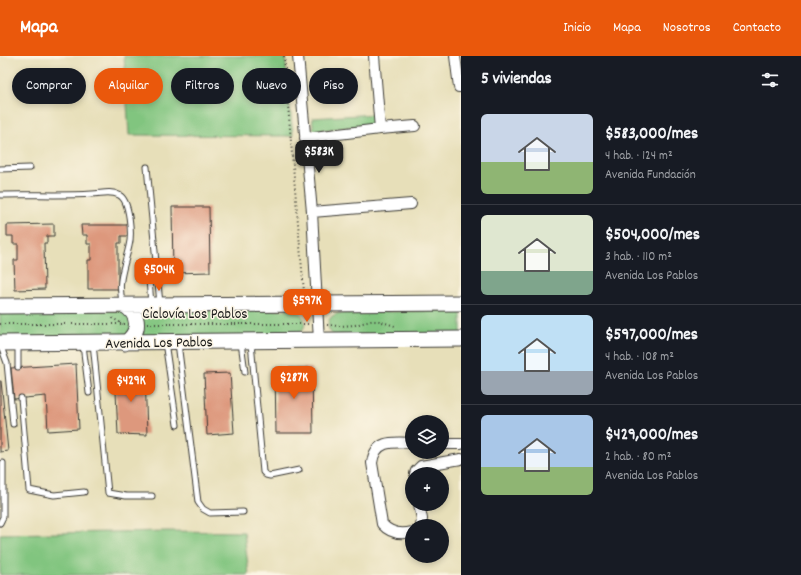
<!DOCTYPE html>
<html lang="es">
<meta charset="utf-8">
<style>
body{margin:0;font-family:Dekko,sans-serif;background:#242831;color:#f1f3f6;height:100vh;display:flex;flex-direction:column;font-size:15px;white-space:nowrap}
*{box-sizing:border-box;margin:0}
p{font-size:13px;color:#9ea1a6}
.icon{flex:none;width:22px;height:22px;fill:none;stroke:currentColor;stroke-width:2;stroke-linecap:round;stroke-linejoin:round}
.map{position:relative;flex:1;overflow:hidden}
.sheet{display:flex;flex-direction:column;background:#171b24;width:340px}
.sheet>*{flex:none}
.hud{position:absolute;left:12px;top:12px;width:380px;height:36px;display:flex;gap:8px}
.buttons{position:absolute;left:405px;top:359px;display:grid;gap:8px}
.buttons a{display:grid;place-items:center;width:44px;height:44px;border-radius:50%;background:#171b24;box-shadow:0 2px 6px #0003;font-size:20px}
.price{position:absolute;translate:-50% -34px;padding:0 9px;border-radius:8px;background:#ea580c;color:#fff;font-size:13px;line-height:26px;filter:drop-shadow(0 1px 2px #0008)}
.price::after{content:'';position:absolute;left:50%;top:24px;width:12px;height:9px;margin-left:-6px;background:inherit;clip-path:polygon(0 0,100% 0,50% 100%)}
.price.current{background:#222;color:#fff}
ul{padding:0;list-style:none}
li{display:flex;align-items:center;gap:12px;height:100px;padding:0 20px}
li+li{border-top:1px solid #363941}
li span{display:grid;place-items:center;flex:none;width:112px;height:80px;border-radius:6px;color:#555}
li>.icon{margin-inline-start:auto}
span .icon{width:48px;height:48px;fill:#fffc;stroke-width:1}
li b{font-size:17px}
h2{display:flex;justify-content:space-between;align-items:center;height:48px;padding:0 20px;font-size:17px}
.pill{padding:0 14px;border-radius:18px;background:#171b24;box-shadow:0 2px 6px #0003;font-size:14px;line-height:36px}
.pill.current{background:#ea580c;color:#fff}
header{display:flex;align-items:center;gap:24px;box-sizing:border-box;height:56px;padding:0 20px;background:#ea580c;color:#fff}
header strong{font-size:19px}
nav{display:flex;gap:22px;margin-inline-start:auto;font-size:14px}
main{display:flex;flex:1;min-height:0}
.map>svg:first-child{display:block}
</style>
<header>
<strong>Mapa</strong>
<nav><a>Inicio</a><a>Mapa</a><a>Nosotros</a><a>Contacto</a></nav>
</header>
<main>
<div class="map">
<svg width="461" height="519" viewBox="0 0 461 519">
<rect width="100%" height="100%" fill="#fcf5e5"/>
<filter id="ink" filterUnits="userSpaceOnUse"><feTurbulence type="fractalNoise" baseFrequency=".025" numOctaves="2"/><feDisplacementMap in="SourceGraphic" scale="8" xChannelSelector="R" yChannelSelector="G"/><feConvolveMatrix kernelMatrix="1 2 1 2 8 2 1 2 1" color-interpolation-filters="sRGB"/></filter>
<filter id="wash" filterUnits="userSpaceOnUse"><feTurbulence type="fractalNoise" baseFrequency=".012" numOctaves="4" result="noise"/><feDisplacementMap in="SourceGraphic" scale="16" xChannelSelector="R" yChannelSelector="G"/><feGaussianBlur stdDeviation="0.9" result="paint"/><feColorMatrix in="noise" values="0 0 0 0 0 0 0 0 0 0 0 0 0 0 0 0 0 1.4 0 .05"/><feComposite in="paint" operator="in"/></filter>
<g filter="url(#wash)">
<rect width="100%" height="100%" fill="#e7dfb9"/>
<path fill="#81c57f" stroke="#4e704e" d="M124,0H285L293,80L129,79Z
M375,58V68L314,75L312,62Z
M295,254C308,262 308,271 296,281L0,283V255Z
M461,254V279H333C324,270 328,259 340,257Z
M167,475L244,476L249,519H0V478Z"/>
<g id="blocks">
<path fill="#dd987d" d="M172,151H209L210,216L173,217Z
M54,168V180H47V187H44L45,233L15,234L14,204H18V188H13V180H7V169Z
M81,169H128V180H121V187H118V233H88V204H91V188H87V179H82Z
M76,308L79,373L48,375L46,340L14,343L11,312Z
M275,312H312L313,377H276Z
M115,316H145L147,379L118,378Z
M230,317L234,377L207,379L204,318Z
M0,325H1L8,395L0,396Z"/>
</g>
</g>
<g filter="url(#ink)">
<use href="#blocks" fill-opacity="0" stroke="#3a3934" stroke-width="1"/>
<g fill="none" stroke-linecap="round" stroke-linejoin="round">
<g stroke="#3a3934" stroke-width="7">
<path id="lane" d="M147,111L160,248
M0,113L30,112
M0,139C30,138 61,140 92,138C101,138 110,134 119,139C130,144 132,179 129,190C125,209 116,228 123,247
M148,211L151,248
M165,286L177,369
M93,287L108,437L126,440H152
M178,287L198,446L203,453L210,457L243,456
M241,287L245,316
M251,287L263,416L266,419L270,420L299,414
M0,288L7,307L13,368
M18,289V311
M83,289L89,337
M21,342L29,434L54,439L84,436
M0,467L3,461V407"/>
</g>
<g stroke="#3a3934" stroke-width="12">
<path id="street" d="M298,0L312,156L319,285
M374,0L380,73
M455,0L459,31H461
M305,82L380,73L415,70
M312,156L411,148
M412,387C394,386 375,383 372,407L382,468C390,477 400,479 412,476
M442,388H461
M415,418L416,415L421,410L461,403
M419,448L422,463L421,470"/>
</g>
<g stroke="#3a3934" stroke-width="17">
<path id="secondary" d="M124,249C141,259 140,277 125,287
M0,250L461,247
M0,287L461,283"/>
</g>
<path stroke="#3a3934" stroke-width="2" stroke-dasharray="1 3" stroke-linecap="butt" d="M284,0L292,98L304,236
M112,262L123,268
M0,268H125
M147,268H309
M327,269L338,270L355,269L371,265H379L395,270"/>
<use href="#lane" stroke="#fff" stroke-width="5"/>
<use href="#street" stroke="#fff" stroke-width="10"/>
<use href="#secondary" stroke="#fff" stroke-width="15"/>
</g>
</g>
<g text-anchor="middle" stroke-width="3" stroke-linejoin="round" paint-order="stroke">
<g font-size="15" fill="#1c1c1c" stroke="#fcf5e5">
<text x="195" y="262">Ciclovía Los Pablos</text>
<text transform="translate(159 286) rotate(-1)" y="5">Avenida Los Pablos</text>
</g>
</g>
</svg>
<div class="buttons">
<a><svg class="icon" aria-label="layers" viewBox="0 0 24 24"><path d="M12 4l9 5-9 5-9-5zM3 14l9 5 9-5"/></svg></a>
<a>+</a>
<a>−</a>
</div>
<b class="price current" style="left:319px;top:118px">$583K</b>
<b class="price" style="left:159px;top:236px">$504K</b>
<b class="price" style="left:307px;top:267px">$597K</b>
<b class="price" style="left:294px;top:344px">$287K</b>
<b class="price" style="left:131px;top:347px">$429K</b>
<div class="hud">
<a class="pill">Comprar</a>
<a class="pill current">Alquilar</a>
<a class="pill">Filtros</a>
<a class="pill">Nuevo</a>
<a class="pill">Piso</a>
</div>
</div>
<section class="sheet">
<h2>5 viviendas<svg class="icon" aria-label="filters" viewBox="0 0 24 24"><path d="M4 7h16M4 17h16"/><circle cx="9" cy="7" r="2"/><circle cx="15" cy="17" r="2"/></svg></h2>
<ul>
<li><span style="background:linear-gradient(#c9d6e8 60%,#8fb573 0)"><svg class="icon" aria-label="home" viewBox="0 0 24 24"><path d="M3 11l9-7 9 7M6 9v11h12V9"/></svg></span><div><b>$583,000/mes</b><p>4 hab. · 124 m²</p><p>Avenida Fundación</p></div></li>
<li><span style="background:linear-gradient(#dfe7d0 70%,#7fa58c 0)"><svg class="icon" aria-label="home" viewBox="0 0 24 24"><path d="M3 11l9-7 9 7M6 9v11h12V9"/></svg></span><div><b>$504,000/mes</b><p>3 hab. · 110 m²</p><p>Avenida Los Pablos</p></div></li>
<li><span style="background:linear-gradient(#bfe0f5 70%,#9aa5b1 0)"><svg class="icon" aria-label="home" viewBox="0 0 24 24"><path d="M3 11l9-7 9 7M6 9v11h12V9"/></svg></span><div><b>$597,000/mes</b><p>4 hab. · 108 m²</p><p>Avenida Los Pablos</p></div></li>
<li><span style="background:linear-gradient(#a9c7e8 65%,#8fb573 0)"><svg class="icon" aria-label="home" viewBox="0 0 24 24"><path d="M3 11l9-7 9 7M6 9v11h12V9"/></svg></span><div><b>$429,000/mes</b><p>2 hab. · 80 m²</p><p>Avenida Los Pablos</p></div></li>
</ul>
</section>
</main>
